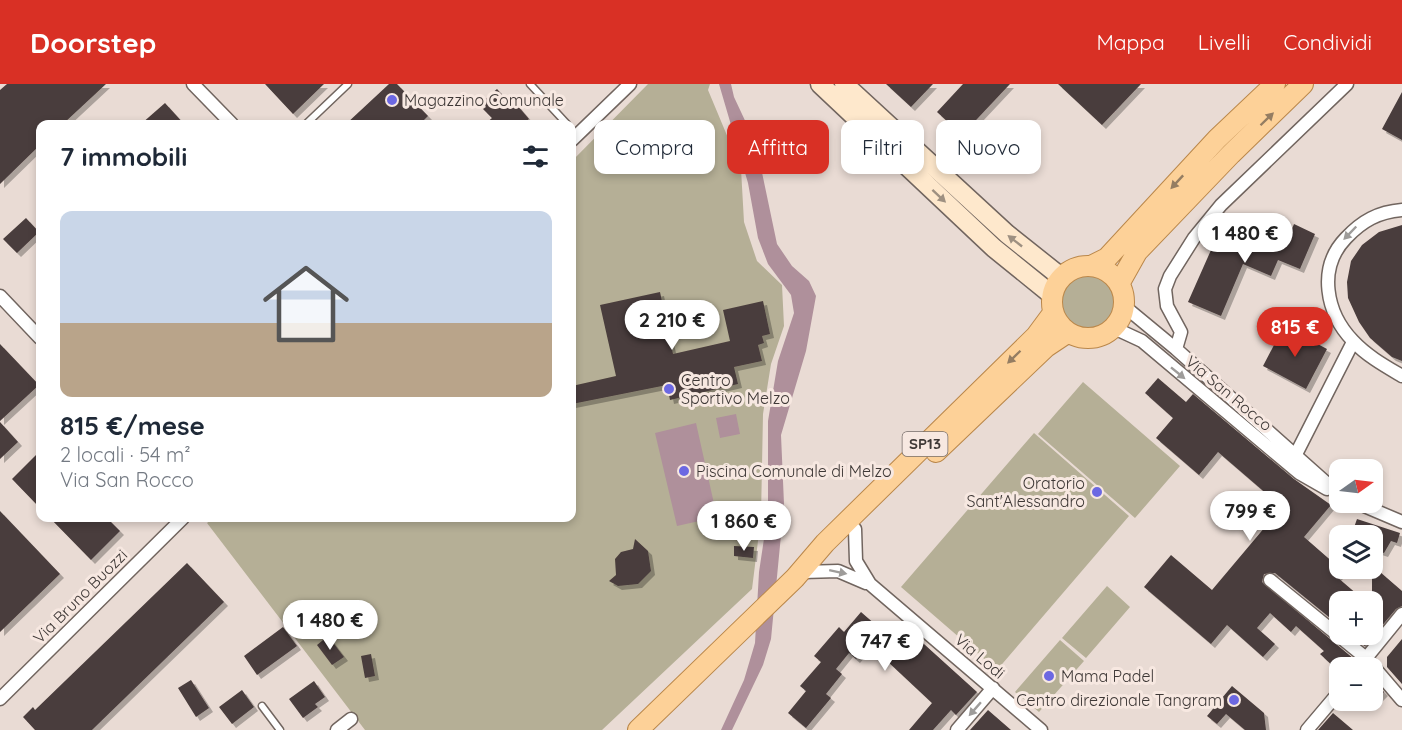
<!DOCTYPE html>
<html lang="it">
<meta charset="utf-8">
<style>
body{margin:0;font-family:Quicksand,sans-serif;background:#f6f6f7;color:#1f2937;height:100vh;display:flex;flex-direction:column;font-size:22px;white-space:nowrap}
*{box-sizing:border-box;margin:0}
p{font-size:20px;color:#747a83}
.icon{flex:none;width:33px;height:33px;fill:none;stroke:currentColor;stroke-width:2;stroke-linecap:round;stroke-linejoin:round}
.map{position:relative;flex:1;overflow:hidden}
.details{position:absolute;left:36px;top:36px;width:540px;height:402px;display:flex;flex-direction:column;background:#fff;border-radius:12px;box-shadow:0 3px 9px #0003}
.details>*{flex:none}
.top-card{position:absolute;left:594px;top:36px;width:570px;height:54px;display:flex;gap:12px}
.needle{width:39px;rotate:76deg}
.buttons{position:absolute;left:1329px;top:375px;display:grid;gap:12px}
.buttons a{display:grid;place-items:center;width:54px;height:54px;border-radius:12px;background:#fff;box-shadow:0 3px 9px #0003;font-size:30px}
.price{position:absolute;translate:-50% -51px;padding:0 14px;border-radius:21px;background:#fff;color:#222;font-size:20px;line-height:39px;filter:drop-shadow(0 2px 3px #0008)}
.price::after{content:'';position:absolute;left:50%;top:36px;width:18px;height:14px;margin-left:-9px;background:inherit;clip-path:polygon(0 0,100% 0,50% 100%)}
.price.current{background:#d93025;color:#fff}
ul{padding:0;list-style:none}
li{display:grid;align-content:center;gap:12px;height:318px;padding:0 24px}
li+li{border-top:2px solid #e0e1e3}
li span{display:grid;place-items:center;height:186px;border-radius:12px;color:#555}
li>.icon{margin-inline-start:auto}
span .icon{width:108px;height:108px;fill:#fffc;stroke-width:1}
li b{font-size:26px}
h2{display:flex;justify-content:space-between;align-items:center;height:72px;padding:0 24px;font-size:26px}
.tag{padding:0 21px;border-radius:12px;background:#fff;box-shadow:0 3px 9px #0003;font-size:21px;line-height:54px}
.tag.current{background:#d93025;color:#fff}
header{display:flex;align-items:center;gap:36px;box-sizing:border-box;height:84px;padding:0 30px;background:#d93025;color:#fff}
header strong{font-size:28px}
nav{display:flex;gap:33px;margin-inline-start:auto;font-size:21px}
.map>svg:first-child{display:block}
</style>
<header>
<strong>Doorstep</strong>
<nav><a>Mappa</a><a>Livelli</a><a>Condividi</a></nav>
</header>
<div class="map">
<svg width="1402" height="646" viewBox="0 0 1402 646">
<defs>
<filter id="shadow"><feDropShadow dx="4" dy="4" stdDeviation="0" flood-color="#0004"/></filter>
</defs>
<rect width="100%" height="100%" fill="#e9dbd4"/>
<path fill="#b5af96" d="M648,0H710L708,6L741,85L744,138L757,177L782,201L784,242L771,280L763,330L761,433L752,505L602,646H365L207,439L213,434H572V77Z
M1057 219a31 31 0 1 1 62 0a31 31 0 1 1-62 0Z
M1083,298L1180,382L1135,434L1038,350Z
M1034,349L1129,432L997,586L901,503Z
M1107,502L1130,523L1086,574L1062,554Z
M1060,556L1084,577L1039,628L1015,608Z"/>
<path fill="#af909b" d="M719,0H731L734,13L756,60L777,160L792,182L809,197L816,212L806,267L781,351L784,420L771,555L763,581L732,646H721L744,596L755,559L759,488L768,428V337L778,277L794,229L791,211L768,180L758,154L748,99Z
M736,330L740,350L720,354L716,334Z
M696,339L717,433L677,442L655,349Z"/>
<path fill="#4a3d3c" filter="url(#shadow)" d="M7,0H106L63,40H40V61L0,100V6Z
M265,0H324L293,30Z
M389,0H397L428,32L420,40H346Z
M886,0H933L911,23Z
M963,0H1010L962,51L937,28Z
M1058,0H1141L1102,41Z
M497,5L509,18L512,15L529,35L523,40H485L492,34L483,25L486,23L482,18Z
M1402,8V56L1382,45Z
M165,19L184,40H141Z
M26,134L39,148L17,169L3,155Z
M1294,140L1315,150L1300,185L1278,176L1271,192L1243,180L1221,232L1188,218L1215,157L1233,165L1243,144L1285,162Z
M1402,141V277L1392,273L1370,254L1359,238L1348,214L1347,198L1351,177L1362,161L1379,148Z
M660,208L673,270L730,257L723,226L763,217L770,250L762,252L764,259L758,261L762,277L734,283L738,300L670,316L667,301L572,320V302L616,292L600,221Z
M1284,242L1327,265L1306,305L1263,282Z
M0,260L39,301L0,337Z
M1158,294L1186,318L1193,310L1294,395L1331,421L1304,453L1343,487L1337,493L1358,511L1352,518H1340V542L1275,489L1264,490L1262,498L1354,575L1350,584H1335L1320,570L1324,567L1296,542L1291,548L1270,529L1257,544L1275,560L1263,573L1227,541L1211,560L1144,503L1171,471L1212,506L1282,423L1218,368L1199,391L1156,354L1173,334L1145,309Z
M0,338L18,358L0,375Z
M40,367V424L12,395Z
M0,427L60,490L0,548Z
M50,434H107L120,447L91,476Z
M1357,435L1400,449L1397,459L1391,457L1384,469L1372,465V452H1351Z
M635,455L648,467L651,487L638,500L618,502L609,497L616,491L615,475L621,468L633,465Z
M734,462L754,463L753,474L734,472Z
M187,479L224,518L92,646H35L23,633L33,623L35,626Z
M1372,481L1402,507V522L1396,525L1365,562L1350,550H1372Z
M861,528L892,555L904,542L977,608L956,631L951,626L933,646H909L932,619L869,560L856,575L849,569L836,585L842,590L826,610L831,614L806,644L788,629L806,607L800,602L821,578L814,572L839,543L844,548Z
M283,543L297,562L257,591L244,572Z
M328,552L344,573L332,581L317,561Z
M1402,555V600L1387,583V573Z
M371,570L375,592L365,594L361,572Z
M191,596L209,624L196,633L178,604Z
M1372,596L1384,608L1372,620Z
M314,597L325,613L315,620L318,623L303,634L289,615Z
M1232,602L1264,629L1266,646H1245L1226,630L1217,640L1207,632Z
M242,606L254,623L232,640L219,623Z
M988,626L1011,646H970Z
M1333,629L1353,646H1318Z"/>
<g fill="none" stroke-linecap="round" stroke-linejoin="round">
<g stroke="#71655f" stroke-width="9">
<path id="lane" d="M530,0L567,40
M306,40L348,0
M262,622L280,646"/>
</g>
<g stroke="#71655f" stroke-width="15">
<path id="street" d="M193,0L232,40
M572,56L630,0
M1402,126C1378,128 1362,137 1346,154C1317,184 1326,229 1353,257C1367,272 1385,282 1402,292
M0,212L40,254
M1124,222L1176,265L1340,411
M1114,244L1142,257L1299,389L1327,405
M1176,265L1181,248L1167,222L1165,205L1170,192L1194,154L1221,121L1347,0
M1292,378L1353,258
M1355,418L1402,438
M855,445L856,477L870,500L1041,646
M803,488L838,487L866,499
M1270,496L1366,574L1402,616
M1358,584L1402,530
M0,615L183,434
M337,646L351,635
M957,646L993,604
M1307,646L1340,607"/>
</g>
<g stroke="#71655f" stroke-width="21">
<path id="secondary" d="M820,0L994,164L1052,211
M844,0L1007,150L1061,193"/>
</g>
<g stroke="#ba874a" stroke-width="22">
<path id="primary" d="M1052 218a36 36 0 1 1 72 0a36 36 0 1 1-72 0Z
M1091,182L1107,174L1217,55L1275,0
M1119,200L1137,168L1231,70L1303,0
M936,368L1046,263L1067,249
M638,646L795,494L825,459L1036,252L1053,229"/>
</g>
<use href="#lane" stroke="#fff" stroke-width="6"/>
<use href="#street" stroke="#fff" stroke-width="12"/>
<use href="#secondary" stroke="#fee8cc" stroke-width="18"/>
<use href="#primary" stroke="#fdd198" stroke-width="20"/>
</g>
<defs><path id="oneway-solid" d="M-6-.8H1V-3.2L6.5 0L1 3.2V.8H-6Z" transform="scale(1.5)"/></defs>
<g fill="#947d62">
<use href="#oneway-solid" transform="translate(1267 35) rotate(-44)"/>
<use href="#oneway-solid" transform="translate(1177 98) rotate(133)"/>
<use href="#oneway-solid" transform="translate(1014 273) rotate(136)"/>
</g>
<g fill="#9e9081">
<use href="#oneway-solid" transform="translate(939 112) rotate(43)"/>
<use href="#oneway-solid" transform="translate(1015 157) rotate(-142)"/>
</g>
<g fill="#9e9c9a">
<use href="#oneway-solid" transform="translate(1350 149) rotate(134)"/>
<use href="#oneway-solid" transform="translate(1178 289) rotate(39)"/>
<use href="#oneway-solid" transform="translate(838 488) rotate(12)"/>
<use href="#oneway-solid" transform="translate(975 625) rotate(131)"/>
</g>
<g fill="#6c68e2" stroke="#f7e8e1" stroke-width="2">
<circle cx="392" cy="16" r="6"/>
<circle cx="669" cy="305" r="6"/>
<circle cx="684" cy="387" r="6"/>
<circle cx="1097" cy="408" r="6"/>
<circle cx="1049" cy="592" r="6"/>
<circle cx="1234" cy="616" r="6"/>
</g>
<g text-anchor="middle" stroke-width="6" stroke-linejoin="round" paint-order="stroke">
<rect fill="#f7e8e1" stroke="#766d69" stroke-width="1.5" x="902.5" y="348" width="45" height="24" rx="4.5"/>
<g font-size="15" font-weight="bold" fill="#3e3836">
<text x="925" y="365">SP13</text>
</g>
<g font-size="16" fill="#3e3836" stroke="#f7e8e1" text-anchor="start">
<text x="404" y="22">Magazzino Comunale</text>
<text x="681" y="302">Centro<tspan x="681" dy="18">Sportivo Melzo</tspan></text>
<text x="696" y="393">Piscina Comunale di Melzo</text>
<text x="1085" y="405" text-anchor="end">Oratorio<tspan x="1085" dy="18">Sant'Alessandro</tspan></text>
<text x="1061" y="598">Mama Padel</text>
<text x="1222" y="622" text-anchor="end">Centro direzionale Tangram</text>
</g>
<g font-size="16" fill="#3e3836" stroke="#f7e8e1">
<text transform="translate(1229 309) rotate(40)" y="6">Via San Rocco</text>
<text transform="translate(80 512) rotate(-45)" y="6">Via Bruno Buozzi</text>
<text transform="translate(980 572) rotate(40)" y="6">Via Lodi</text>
</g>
</g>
</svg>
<div class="buttons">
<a><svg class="needle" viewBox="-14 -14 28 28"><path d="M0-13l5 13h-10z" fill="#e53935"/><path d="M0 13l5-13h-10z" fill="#747a83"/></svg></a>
<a><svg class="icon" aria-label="layers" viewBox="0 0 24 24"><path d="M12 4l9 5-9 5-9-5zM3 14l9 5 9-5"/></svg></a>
<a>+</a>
<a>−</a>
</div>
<b class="price" style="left:1245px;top:180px">1 480 €</b>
<b class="price" style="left:672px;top:267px">2 210 €</b>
<b class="price current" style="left:1295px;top:274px">815 €</b>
<b class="price" style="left:1250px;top:458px">799 €</b>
<b class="price" style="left:744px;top:468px">1 860 €</b>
<b class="price" style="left:330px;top:567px">1 480 €</b>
<b class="price" style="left:885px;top:588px">747 €</b>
<div class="top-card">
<a class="tag">Compra</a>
<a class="tag current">Affitta</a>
<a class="tag">Filtri</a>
<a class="tag">Nuovo</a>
</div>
<section class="details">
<h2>7 immobili<svg class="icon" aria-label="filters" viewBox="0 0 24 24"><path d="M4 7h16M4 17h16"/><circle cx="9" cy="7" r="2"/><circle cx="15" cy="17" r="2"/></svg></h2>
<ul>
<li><span style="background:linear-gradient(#c9d6e8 60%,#b9a48a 0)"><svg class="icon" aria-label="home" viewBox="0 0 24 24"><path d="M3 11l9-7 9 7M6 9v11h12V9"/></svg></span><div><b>815 €/mese</b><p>2 locali · 54 m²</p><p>Via San Rocco</p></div></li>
</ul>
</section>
</div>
